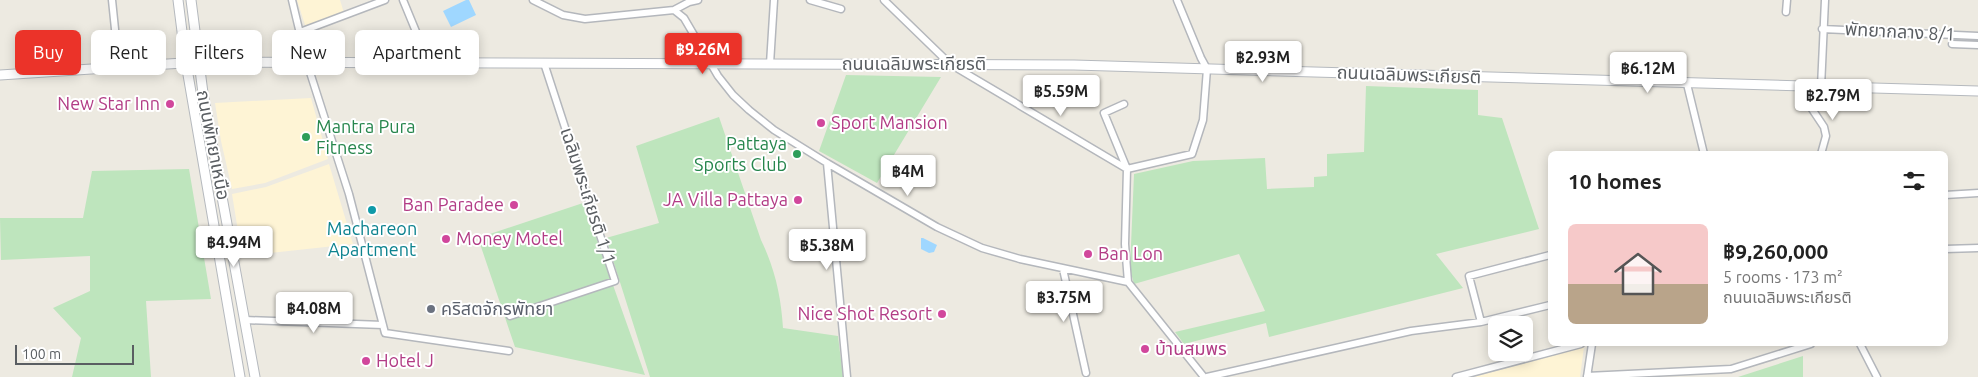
<!DOCTYPE html>
<meta charset="utf-8">
<style>
body{margin:0;font-family:Ubuntu,"Noto Sans Thai",sans-serif;background:#f6f6f6;color:#222;height:100vh;display:flex;flex-direction:column;font-size:19px;white-space:nowrap}
*{box-sizing:border-box;margin:0}
p{font-size:16px;color:#767676}
.icon{flex:none;width:28px;height:28px;fill:none;stroke:currentColor;stroke-width:2;stroke-linecap:round;stroke-linejoin:round}
.map{position:relative;flex:1;overflow:hidden}
.side{position:absolute;left:1548px;top:151px;width:400px;height:195px;display:flex;flex-direction:column;background:#fff;border-radius:8px;box-shadow:0 2px 12px #0003}
.side>*{flex:none}
.guide{position:absolute;left:15px;top:30px;width:475px;height:45px;display:flex;gap:10px}
.tools{position:absolute;left:1488px;top:316px;display:grid;gap:10px}
.tools a{display:grid;place-items:center;width:45px;height:45px;border-radius:8px;background:#fff;box-shadow:0 2px 12px #0003;font-size:25px}
.scale{position:absolute;left:15px;bottom:12px;width:119px;box-sizing:border-box;padding-left:5px;border:2px solid #5a5e62;border-top:0;font-size:14px;line-height:18px;white-space:nowrap;color:#5a5e62;-webkit-text-stroke:4px #fff;paint-order:stroke}
.price{position:absolute;translate:-50% -42px;padding:0 11px;border-radius:5px;background:#fff;color:#222;font-size:16px;line-height:32px;filter:drop-shadow(0 1px 2px #0008)}
.price::after{content:'';position:absolute;left:50%;top:30px;width:15px;height:11px;margin-left:-8px;background:inherit;clip-path:polygon(0 0,100% 0,50% 100%)}
.price.active{background:#eb3329;color:#fff}
ul{padding:0;list-style:none}
li{display:flex;align-items:center;gap:15px;height:125px;padding:0 20px}
li span{display:grid;place-items:center;flex:none;width:140px;height:100px;border-radius:8px;color:#555}
li>.icon{margin-inline-start:auto}
span .icon{width:60px;height:60px;fill:#fffc;stroke-width:1}
li b{font-size:21px}
h2{display:flex;justify-content:space-between;align-items:center;height:60px;padding:0 20px;font-size:21px}
.pill{padding:0 18px;border-radius:8px;background:#fff;box-shadow:0 2px 12px #0003;font-size:18px;line-height:45px}
.pill.active{background:#eb3329;color:#fff}
.map>svg:first-child{display:block}
</style>
<div class="map">
<svg width="1978" height="377" viewBox="0 0 1978 377">
<rect width="100%" height="100%" fill="#edeae1"/>
<path fill="#fef4d5" d="M297,0H340L344,13L306,28Z
M311,98L328,159L265,183L232,189L221,141L215,103Z
M329,164L353,244L242,256L232,194L266,187Z
M1584,347L1580,377H1474Z"/>
<path fill="#bee5bd" d="M846,75L941,77L877,183L819,151Z
M1366,86L1478,90V115L1502,118L1539,229L1436,254L1463,288L1269,337L1266,323L1184,344L1175,332L1265,311L1239,254L1134,284L1130,269L1134,174L1193,161L1265,158L1267,189L1314,187V177L1327,176V154L1364,152Z
M719,117L761,240C775,269 781,296 783,328L838,336L843,377H650L606,238L659,223L636,146Z
M189,169L211,299L146,301L151,377H72L81,338L53,308L90,291V256L1,260L0,218H83L92,171Z
M586,202L597,240L645,375L515,347L478,238Z
M1803,356V377H1738Z"/>
<path fill="#9fd7ff" d="M466,0H469L476,15L451,27L443,11Z
M921,238H923L937,245L934,252L929,253L921,249Z"/>
<g fill="none" stroke-linecap="round" stroke-linejoin="round">
<g stroke="#b4b7bc" stroke-width="9">
<path id="street" d="M112,0L119,68
M292,0L307,63L349,194L385,333L509,351
M403,0L429,63
M533,0L563,15L585,19L674,10L684,18L718,76L733,95L749,110L774,130L827,163L937,227L982,248L1020,259L1128,282
M810,0L841,9
M884,0L950,64L1127,169L1104,113L1124,104
M1177,0L1201,58L1207,69L1203,120L1192,154L1127,169L1125,244L1128,282L1204,377
M674,10L689,2L698,0
M1786,12L1787,0
M1822,29L1978,36
M300,32L385,0
M1952,44L1978,45
M770,64L774,0
M1687,84L1704,154
M1811,87L1810,106L1824,127L1826,136L1821,154
M1821,87L1825,0
M827,163L847,377
M1945,195L1978,193
M1945,249L1978,248
M1063,269L1086,373
M1515,314L1518,325
M510,316L615,281L544,63
M245,320L383,325
M1481,322L1469,276L1550,255
M1860,344L1877,377
M1524,345L1527,357
M1587,376L1731,369L1811,344
M1207,377L1411,331L1481,322L1550,305
M1456,377L1581,344
M1587,377L1592,344"/>
</g>
<g stroke="#b5b9be" stroke-width="11">
<path id="secondary" d="M178,0L186,63L240,377
M191,0L203,93L255,377
M0,75L198,62L1074,65L1978,91"/>
</g>
<use href="#street" stroke="#fff" stroke-width="6"/>
<use href="#secondary" stroke="#fff" stroke-width="9"/>
</g>
<g fill="#d1479c" stroke="#fff" stroke-width="2">
<circle cx="170" cy="104" r="5"/>
<circle cx="821" cy="123" r="5"/>
<circle cx="798" cy="200" r="5"/>
<circle cx="514" cy="205" r="5"/>
<circle cx="446" cy="239" r="5"/>
<circle cx="1088" cy="254" r="5"/>
<circle cx="942" cy="314" r="5"/>
<circle cx="1145" cy="349" r="5"/>
<circle cx="366" cy="361" r="5"/>
</g>
<g fill="#2e9e5b" stroke="#fff" stroke-width="2">
<circle cx="306" cy="137" r="5"/>
<circle cx="797" cy="154" r="5"/>
</g>
<circle fill="#0f9aa8" stroke="#fff" stroke-width="2" cx="372" cy="210" r="5"/>
<circle fill="#6b7280" stroke="#fff" stroke-width="2" cx="431" cy="309" r="5"/>
<g text-anchor="middle" stroke-width="4" stroke-linejoin="round" paint-order="stroke">
<g font-size="18" fill="#5a5e62" stroke="#fff">
<text transform="translate(1900 32) rotate(3)" y="6">พัทยากลาง 8/1</text>
<text x="914" y="70">ถนนเฉลิมพระเกียรติ</text>
<text transform="translate(1409 75) rotate(2)" y="6">ถนนเฉลิมพระเกียรติ</text>
<text transform="translate(213 145) rotate(79)" y="6">ถนนพัทยาเหนือ</text>
<text transform="translate(588 196) rotate(72)" y="6">เฉลิมพระเกียรติ 1/1</text>
</g>
<g font-size="18" fill="#b23c85" stroke="#fff" text-anchor="start">
<text x="160" y="110" text-anchor="end">New Star Inn</text>
<text x="831" y="129">Sport Mansion</text>
<text x="788" y="206" text-anchor="end">JA Villa Pattaya</text>
<text x="504" y="211" text-anchor="end">Ban Paradee</text>
<text x="456" y="245">Money Motel</text>
<text x="1098" y="260">Ban Lon</text>
<text x="932" y="320" text-anchor="end">Nice Shot Resort</text>
<text x="1155" y="355">บ้านสมพร</text>
<text x="376" y="367">Hotel J</text>
</g>
<g font-size="18" fill="#27864d" stroke="#fff" text-anchor="start">
<text x="316" y="133">Mantra Pura<tspan x="316" dy="21">Fitness</tspan></text>
<text x="787" y="150" text-anchor="end">Pattaya<tspan x="787" dy="21">Sports Club</tspan></text>
</g>
<g font-size="18" fill="#0d838f" stroke="#fff">
<text x="372" y="235">Machareon<tspan x="372" dy="21">Apartment</tspan></text>
</g>
<g font-size="18" fill="#5b616d" stroke="#fff" text-anchor="start">
<text x="441" y="315">คริสตจักรพัทยา</text>
</g>
</g>
</svg>
<div class="tools">
<a><svg class="icon" aria-label="layers" viewBox="0 0 24 24"><path d="M12 4l9 5-9 5-9-5zM3 14l9 5 9-5"/></svg></a>
</div>
<div class="scale">100 m</div>
<b class="price active" style="left:703px;top:75px">฿9.26M</b>
<b class="price" style="left:1263px;top:83px">฿2.93M</b>
<b class="price" style="left:1648px;top:94px">฿6.12M</b>
<b class="price" style="left:1061px;top:117px">฿5.59M</b>
<b class="price" style="left:1833px;top:121px">฿2.79M</b>
<b class="price" style="left:908px;top:197px">฿4M</b>
<b class="price" style="left:234px;top:268px">฿4.94M</b>
<b class="price" style="left:827px;top:271px">฿5.38M</b>
<b class="price" style="left:1064px;top:323px">฿3.75M</b>
<b class="price" style="left:314px;top:334px">฿4.08M</b>
<div class="guide">
<a class="pill active">Buy</a>
<a class="pill">Rent</a>
<a class="pill">Filters</a>
<a class="pill">New</a>
<a class="pill">Apartment</a>
</div>
<section class="side">
<h2>10 homes<svg class="icon" aria-label="filters" viewBox="0 0 24 24"><path d="M4 7h16M4 17h16"/><circle cx="9" cy="7" r="2"/><circle cx="15" cy="17" r="2"/></svg></h2>
<ul>
<li><span style="background:linear-gradient(#f6c9c9 60%,#b9a48a 0)"><svg class="icon" aria-label="home" viewBox="0 0 24 24"><path d="M3 11l9-7 9 7M6 9v11h12V9"/></svg></span><div><b>฿9,260,000</b><p>5 rooms · 173 m²</p><p>ถนนเฉลิมพระเกียรติ</p></div></li>
</ul>
</section>
</div>
